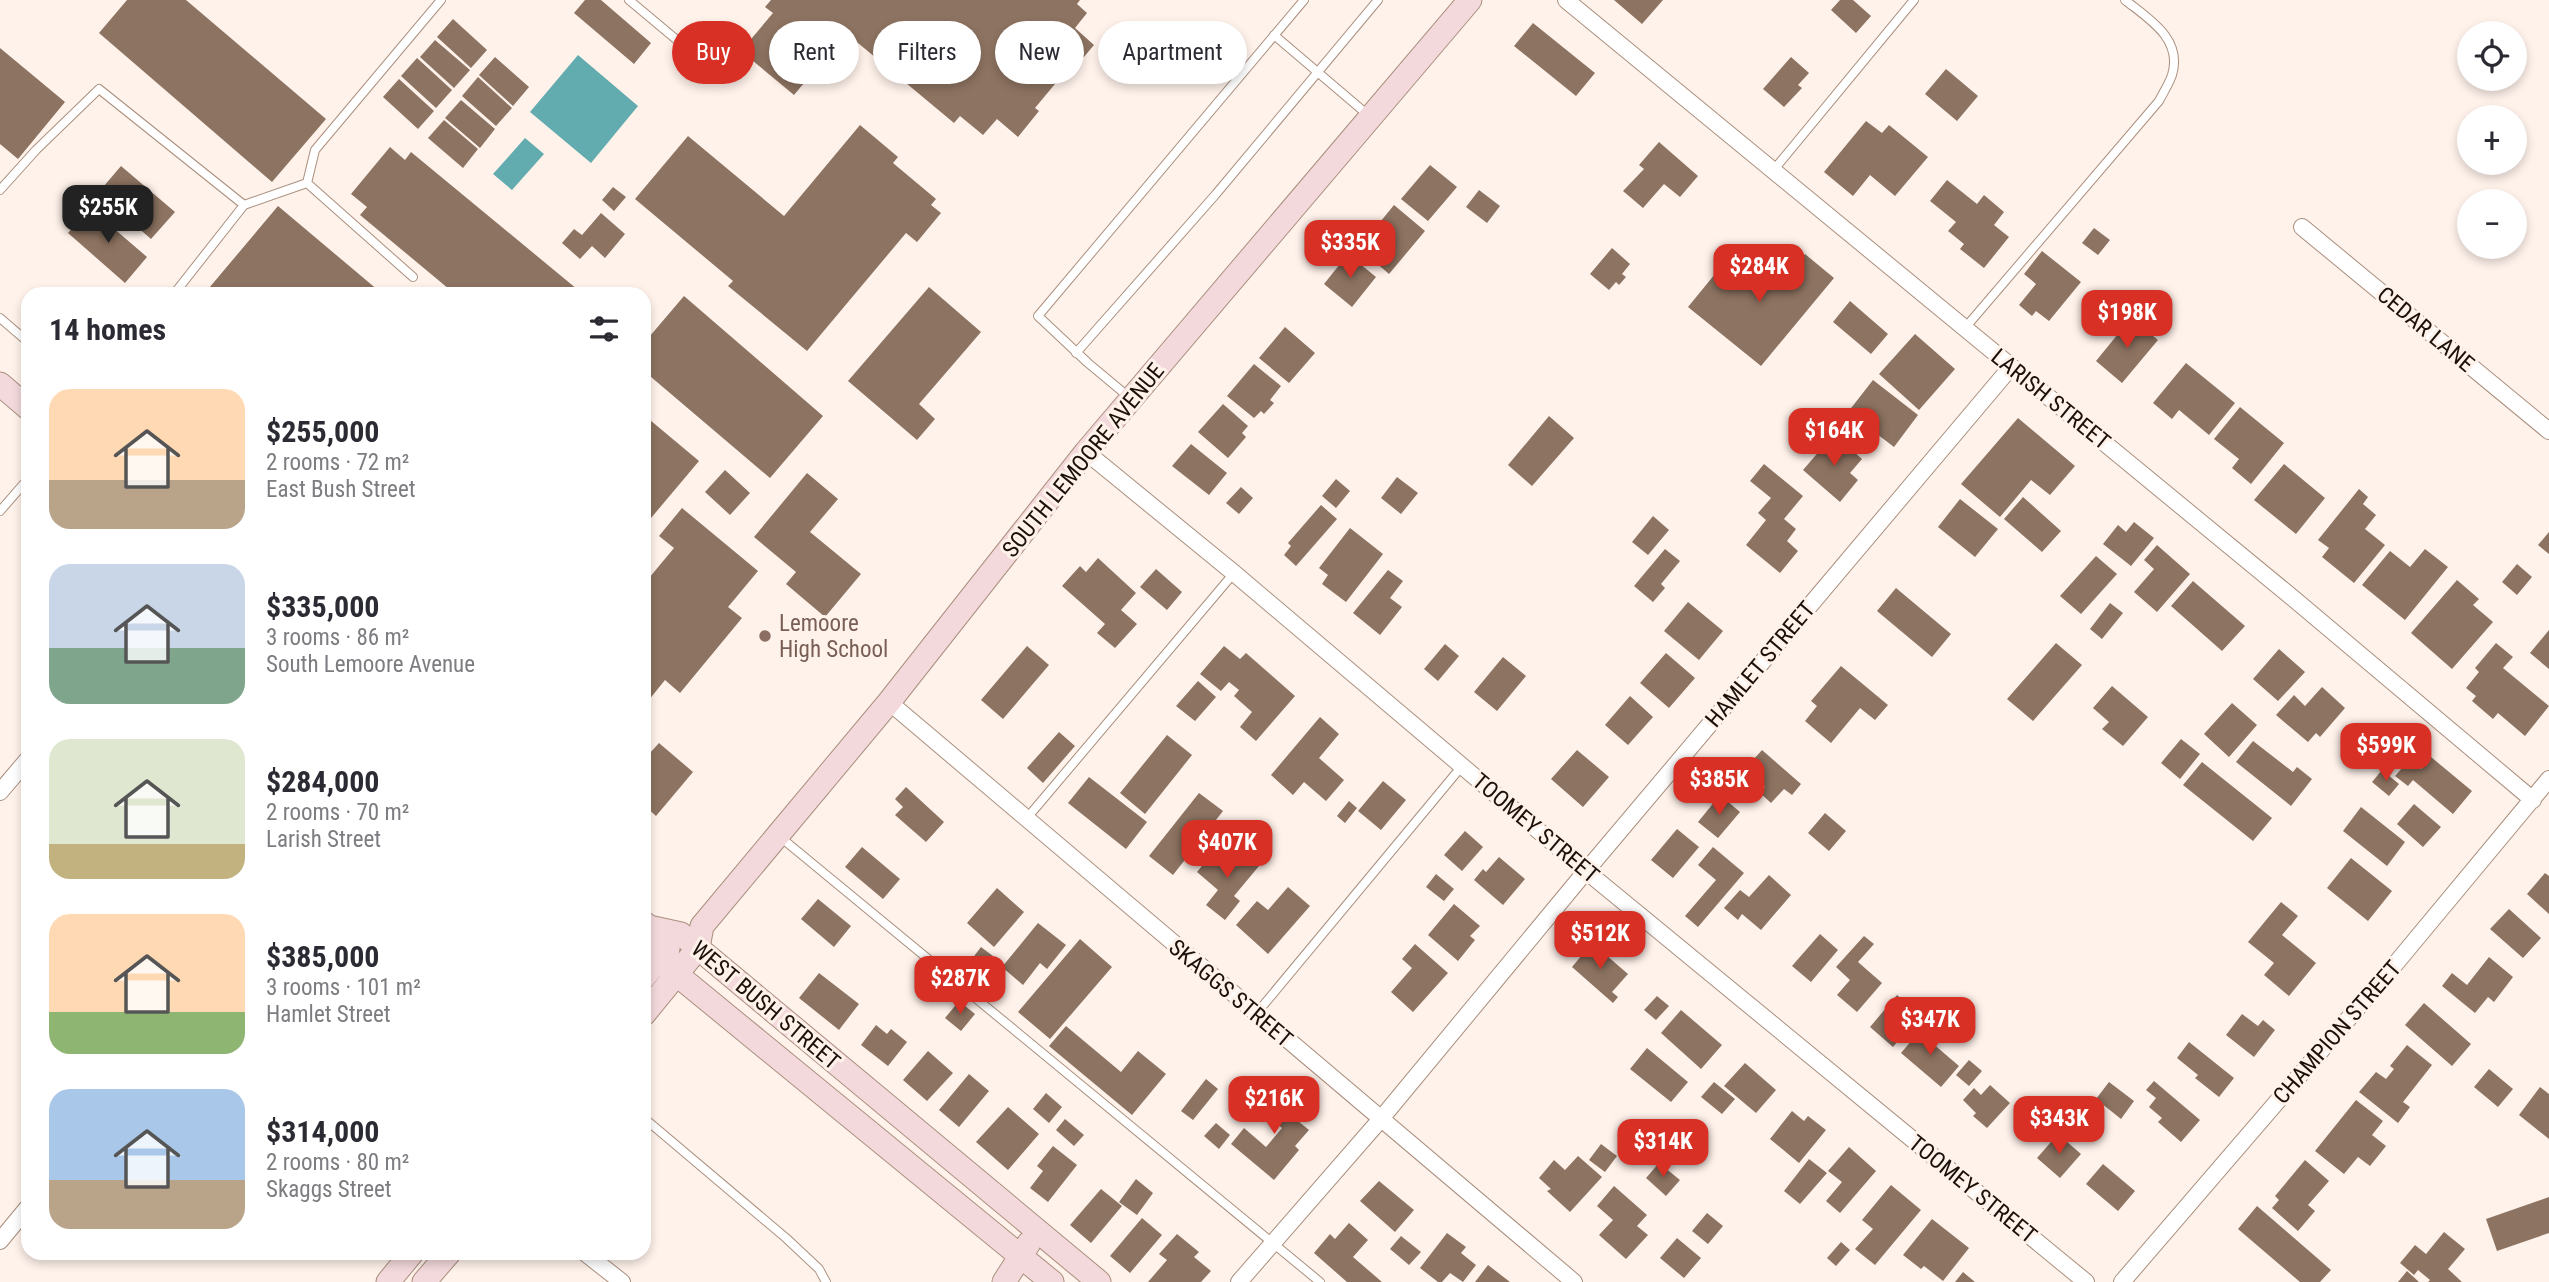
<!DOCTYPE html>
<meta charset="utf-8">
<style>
body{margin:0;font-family:"Roboto Condensed",sans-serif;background:#f7f7f7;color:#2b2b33;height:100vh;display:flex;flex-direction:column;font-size:26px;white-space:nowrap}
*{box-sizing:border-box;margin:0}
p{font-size:23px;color:#7c7c81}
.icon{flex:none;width:38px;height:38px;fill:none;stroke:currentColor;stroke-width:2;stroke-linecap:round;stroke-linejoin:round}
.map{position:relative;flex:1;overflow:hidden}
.panel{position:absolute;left:21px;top:287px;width:630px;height:973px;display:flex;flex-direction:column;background:#fff;border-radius:21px;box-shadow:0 4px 10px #0003}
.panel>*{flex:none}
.hud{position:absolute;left:672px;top:21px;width:665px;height:63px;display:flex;gap:14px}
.fabs{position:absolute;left:2457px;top:21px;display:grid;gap:14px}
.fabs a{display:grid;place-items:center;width:70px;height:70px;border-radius:50%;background:#fff;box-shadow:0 4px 10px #0003;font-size:35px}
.price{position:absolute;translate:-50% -60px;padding:0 16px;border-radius:14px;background:#d93025;color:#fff;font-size:23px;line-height:46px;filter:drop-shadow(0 2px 4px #0008)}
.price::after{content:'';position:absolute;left:50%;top:42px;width:21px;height:16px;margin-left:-10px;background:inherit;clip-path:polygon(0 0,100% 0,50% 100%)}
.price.active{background:#222;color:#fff}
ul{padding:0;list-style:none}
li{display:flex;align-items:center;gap:21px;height:175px;padding:0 28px}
li span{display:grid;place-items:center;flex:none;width:196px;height:140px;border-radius:21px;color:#555}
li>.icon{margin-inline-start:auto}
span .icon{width:84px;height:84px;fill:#fffc;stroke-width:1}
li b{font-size:30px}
h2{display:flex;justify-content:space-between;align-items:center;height:84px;padding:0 28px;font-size:30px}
.tag{padding:0 24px;border-radius:32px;background:#fff;box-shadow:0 4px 10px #0003;font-size:24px;line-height:63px}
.tag.active{background:#d93025;color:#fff}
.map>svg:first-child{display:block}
</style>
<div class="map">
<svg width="2549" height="1282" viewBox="0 0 2549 1282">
<rect width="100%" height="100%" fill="#fff2eb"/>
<path fill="#62abae" d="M578,55L638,106L591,163L530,112Z
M525,138L544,154L512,190L493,174Z"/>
<path fill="#8d7361" d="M127,0H186L326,119L272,182L99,33Z
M585,0H601L651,43L634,64L574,13Z
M771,0H1080L1077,4L1087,13L1075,28L1094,45L1073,70L1069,67L1035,108L1039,111L1018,137L997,119L983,135L960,116L954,123L846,33L794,95L741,51L773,13L765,7Z
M1614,0H1663L1642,24Z
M1840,0H1853L1871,16L1856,33L1831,10Z
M453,19L487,50L471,68L437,37Z
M1533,23L1595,73L1576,96L1514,46Z
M435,40L470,70L454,88L420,57Z
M0,48L65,102L18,159L0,144Z
M495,57L529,87L513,106L479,75Z
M1791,57L1809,73L1798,85L1802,88L1784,107L1763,89Z
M417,58L452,90L436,108L401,76Z
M1946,69L1978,96L1957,121L1925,94Z
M478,77L512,108L496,126L462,96Z
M399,79L434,111L418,129L383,97Z
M461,100L495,129L480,148L445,118Z
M444,120L478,149L463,168L428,138Z
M1866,121L1882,133L1889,125L1928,157L1895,196L1870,175L1853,196L1824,172Z
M860,125L898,157L893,163L936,199L931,205L941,213L917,242L906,233L807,351L728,286L733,281L635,199L688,136L784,216Z
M1659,142L1698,176L1680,197L1664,184L1643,208L1623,191L1644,169L1639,165Z
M390,147L405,160L411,152L583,294H455L360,215L367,207L351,194Z
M1430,165L1457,187L1428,221L1401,199Z
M121,166L175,212L151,239L98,193Z
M1947,180L1977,204L1984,195L2004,212L1994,225L2009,237L1984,268L1960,249L1964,244L1948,231L1956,222L1930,201Z
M613,187L626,197L614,211L602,200Z
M1479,190L1500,206L1487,223L1466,207Z
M1394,205L1425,231L1389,274L1359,248Z
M278,206L379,291L376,294H204Z
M90,208L147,257L125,283L68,233Z
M601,213L625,234L605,258L592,246L580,259L562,243L574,229L582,235Z
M2094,228L2110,240L2098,255L2082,243Z
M1612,248L1630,264L1622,274L1626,277L1619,285L1616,282L1609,290L1590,274Z
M2042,251L2081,282L2049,321L2036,311L2032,316L2019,305L2036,284L2024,274Z
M1733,252L1777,288L1805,254L1834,278L1761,366L1688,307Z
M1348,254L1376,277L1352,307L1324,284Z
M929,287L981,332L919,404L935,419L917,440L848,381Z
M684,296L823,416L770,478L644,371V343Z
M1850,301L1888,334L1871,354L1833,322Z
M2131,318L2158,340L2122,383L2096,361Z
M1285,327L1315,353L1289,383L1259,358Z
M1915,334L1955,369L1919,410L1879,374Z
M2186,363L2235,403L2209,435L2179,410L2172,419L2153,403Z
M1254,364L1281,386L1270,400L1274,403L1264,414L1261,411L1254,418L1227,396Z
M1873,380L1918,415L1894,447L1848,412Z
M1223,404L1248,426L1242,433L1246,437L1228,458L1198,432Z
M2240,407L2284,443L2251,484L2232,468L2239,459L2214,439Z
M644,415L699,461L646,524L644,523Z
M1549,416L1574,438L1532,486L1508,465Z
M2018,418L2075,466L2050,495L2031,480L2000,517L1961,484Z
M1834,434L1862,459L1850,473L1858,480L1840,502L1803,470Z
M1191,444L1227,473L1209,495L1172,466Z
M1764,464L1803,496L1784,519L1796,529L1787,541L1798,551L1780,573L1746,545L1766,520L1758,513L1771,498L1750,481Z
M2284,464L2325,498L2296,534L2254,500Z
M725,470L750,493L730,515L705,492Z
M807,473L838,499L810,532L861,574L825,617L786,584L796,572L754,537Z
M1397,477L1418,493L1401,514L1381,498Z
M1336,479L1350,491L1336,508L1322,496Z
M1241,487L1253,498L1239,514L1226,503Z
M2359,489L2368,497L2363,504L2376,515L2365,529L2385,545L2354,583L2322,557L2329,548L2318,540Z
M2023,497L2061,531L2042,552L2004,519Z
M1960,499L1998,529L1975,557L1938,527Z
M1321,505L1337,519L1296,566L1284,555L1291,546L1288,543Z
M682,508L758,571L728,607L742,618L680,693L665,680L644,706V584L674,548L659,536Z
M1653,516L1669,530L1648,555L1632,542Z
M2134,522L2154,538L2131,566L2103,544L2118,525L2126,532Z
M1350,528L1383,554L1346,602L1322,584L1328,575L1319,568Z
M2549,532V554L2538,545Z
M2157,545L2190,574L2157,612L2134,592L2154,569L2144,560Z
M1665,549L1680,561L1661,584L1665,588L1653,602L1634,586Z
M2425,549L2448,567L2405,620L2362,585L2390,551L2410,567Z
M2096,556L2117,574L2081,614L2060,596Z
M1098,558L1136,593L1121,610L1137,624L1115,648L1097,633L1105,624L1062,586L1080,566L1086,572Z
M2517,564L2532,577L2517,595L2502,582Z
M1156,569L1182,592L1167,610L1140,587Z
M1388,570L1403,581L1390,598L1402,607L1380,635L1353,613Z
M2457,580L2479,599L2473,605L2493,622L2452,669L2411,633Z
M2193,581L2245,626L2222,651L2171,606Z
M1896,588L1951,634L1932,657L1877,611Z
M1688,602L1723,631L1699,660L1664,631Z
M2110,603L2123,613L2102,639L2090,629Z
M2549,630V669L2530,653Z
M2056,643L2082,665L2033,721L2007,699Z
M2496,643L2513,657L2503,668L2549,706L2525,736L2498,713L2493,719L2472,701L2476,696L2466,688L2479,672L2475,668Z
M1445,644L1459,656L1438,681L1424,669Z
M1027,646L1049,665L1003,719L981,700Z
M1224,646L1240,659L1246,653L1295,696L1256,741L1240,727L1252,712L1234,696L1239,690L1229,682L1221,691L1200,674Z
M2279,649L2305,672L2278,701L2253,679Z
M1666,653L1695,678L1669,708L1640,683Z
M1503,657L1526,676L1497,711L1474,692Z
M1841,666L1888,705L1875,720L1860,708L1831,743L1805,721L1817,706L1811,701Z
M1198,681L1216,697L1195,721L1176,706Z
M2112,686L2148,717L2123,746L2102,729L2109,722L2093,708Z
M2322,687L2345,708L2320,737L2316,733L2308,742L2276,715L2294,695L2305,706Z
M1630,696L1653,717L1628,745L1605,725Z
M2232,703L2257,725L2229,757L2204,734Z
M1320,717L1339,734L1319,758L1344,780L1326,801L1304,782L1293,795L1271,775Z
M1059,732L1075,746L1043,783L1027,768Z
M1167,735L1192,755L1145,814L1120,793Z
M2181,739L2200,754L2180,779L2161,763Z
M2253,741L2293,772L2297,767L2312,779L2291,806L2236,762Z
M659,743L693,772L656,816L644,805V750L649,754Z
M1577,750L1609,777L1583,807L1551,779Z
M1762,750L1801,784L1792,795L1784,789L1771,803L1760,793L1765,787L1745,769Z
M2431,757L2472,791L2453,814L2413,780L2408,786L2395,776L2409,760L2421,769Z
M2202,762L2272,818L2253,841L2183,785Z
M2382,770L2399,784L2389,796L2372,782Z
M1089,777L1147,822L1126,849L1068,803Z
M1383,781L1406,800L1381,830L1358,811Z
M906,787L944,822L926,842L895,815L903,807L895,799Z
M1199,793L1223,811L1173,875L1149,856Z
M1720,795L1740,812L1718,838L1698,822Z
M1349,801L1357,808L1345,823L1337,816Z
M2414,804L2441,827L2423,847L2397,824Z
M2361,807L2405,842L2387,866L2343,831Z
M1825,813L1846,831L1829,851L1808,833Z
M1677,829L1699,847L1673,878L1651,860Z
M1465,831L1483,847L1462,871L1444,855Z
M862,847L900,879L883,899L845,867Z
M1713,847L1744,873L1698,927L1685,916L1716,880L1698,865Z
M1215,850L1229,862L1239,850L1259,866L1234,896L1240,901L1225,920L1206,905L1218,890L1197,872Z
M1499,857L1525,879L1503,905L1474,880L1483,869L1486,872Z
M2351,858L2392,891L2368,921L2327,888Z
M2545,873L2549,876V914L2527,894Z
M1436,874L1454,889L1444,901L1426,887Z
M1769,875L1791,895L1761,930L1742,914L1738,920L1724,908L1740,890L1749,897Z
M1288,887L1310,906L1268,954L1236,925L1257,901L1268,910Z
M997,888L1024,912L994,947L967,923Z
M818,899L851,926L834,947L801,919Z
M2281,902L2298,916L2282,935L2316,963L2289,996L2264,975L2274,963L2248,942Z
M1454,904L1480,926L1470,936L1475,940L1458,961L1428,935Z
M2509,909L2541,938L2523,958L2490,929Z
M1038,923L1066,945L1047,969L1040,963L1023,985L1002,967Z
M1820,934L1838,950L1811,982L1792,966Z
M1864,936L1874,944L1858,962L1882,983L1857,1012L1837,995L1850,980L1836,967Z
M1080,939L1112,967L1050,1039L1018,1012Z
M1592,943L1628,974L1612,992L1618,997L1613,1003L1572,967Z
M1415,944L1448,973L1413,1012L1391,992L1412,968L1402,959Z
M981,947L993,956L979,973L968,964Z
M2489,957L2513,977L2494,1002L2488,997L2475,1013L2442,986L2452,973L2467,985Z
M819,973L859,1004L839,1030L799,998Z
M1897,995L1920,1015L1893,1047L1870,1027Z
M1657,996L1669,1006L1656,1020L1644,1010Z
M959,1001L975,1014L961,1031L945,1018Z
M2424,1003L2471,1044L2452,1066L2405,1025Z
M1681,1010L1722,1045L1701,1069L1661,1033Z
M2242,1014L2258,1026L2263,1020L2275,1030L2254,1057L2226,1035Z
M876,1025L887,1034L891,1029L907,1042L888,1066L861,1045Z
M1066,1026L1121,1072L1138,1051L1166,1074L1132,1115L1049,1046Z
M1924,1026L1936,1036L1931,1042L1959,1066L1941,1087L1901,1053Z
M2189,1042L2234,1078L2219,1097L2195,1078L2198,1075L2177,1058Z
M2407,1045L2432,1065L2403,1102L2410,1107L2398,1123L2359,1092L2376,1072L2386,1079L2394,1069L2390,1066Z
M1647,1048L1688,1082L1671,1102L1630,1069Z
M928,1051L953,1073L927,1101L903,1080Z
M1969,1060L1982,1071L1969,1086L1956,1075Z
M1745,1063L1776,1090L1756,1113L1724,1086Z
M2489,1069L2513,1089L2498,1107L2474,1087Z
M969,1074L989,1091L959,1127L939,1110Z
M1206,1079L1218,1089L1193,1120L1181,1111Z
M2154,1081L2200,1120L2181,1142L2158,1122L2162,1118L2149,1107L2156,1098L2146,1090Z
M1714,1082L1735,1099L1722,1114L1701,1097Z
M2109,1082L2134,1101L2121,1119L2096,1099Z
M1280,1085L1297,1099L1287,1112L1309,1130L1295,1146L1299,1150L1274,1180L1231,1144L1244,1128L1266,1147L1282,1128L1260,1109Z
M1990,1085L2010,1103L1987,1128L1973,1116L1976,1113L1963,1100L1974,1088L1981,1095Z
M2540,1087L2549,1094V1139L2519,1115Z
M1046,1093L1062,1107L1049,1123L1033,1109Z
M2356,1100L2383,1121L2372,1135L2386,1146L2370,1166L2358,1157L2344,1174L2315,1151Z
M1008,1107L1039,1134L1008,1170L976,1142Z
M1792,1111L1804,1121L1808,1116L1826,1130L1799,1163L1770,1139Z
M1065,1119L1084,1135L1074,1146L1056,1130Z
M1216,1123L1230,1135L1219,1149L1204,1136Z
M2058,1134L2081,1154L2060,1178L2037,1158Z
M1601,1144L1617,1156L1605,1172L1589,1160Z
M1053,1146L1077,1165L1048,1202L1030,1188L1043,1171L1037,1166Z
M1849,1147L1876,1171L1840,1213L1826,1201L1842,1182L1828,1171Z
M1578,1156L1602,1177L1570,1212L1547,1191L1551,1189L1539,1178L1554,1160L1565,1170Z
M1809,1159L1827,1173L1800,1204L1784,1191Z
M2305,1160L2329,1181L2308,1205L2315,1211L2298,1231L2272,1208L2279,1200L2275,1196Z
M1659,1163L1680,1180L1666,1196L1646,1178Z
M2103,1164L2135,1191L2118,1211L2086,1184Z
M1136,1179L1153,1193L1137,1215L1119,1202Z
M1379,1181L1414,1210L1395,1232L1360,1201Z
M1891,1185L1921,1210L1875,1265L1855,1249L1873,1229L1862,1220Z
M1614,1186L1647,1215L1637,1226L1648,1235L1626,1259L1599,1235L1613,1220L1597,1206Z
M1101,1189L1122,1206L1091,1243L1070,1225Z
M2549,1197V1233L2497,1251L2486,1219Z
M2257,1206L2331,1270L2320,1282H2300L2238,1229Z
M1707,1213L1723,1226L1708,1244L1692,1231Z
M1142,1218L1162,1235L1130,1273L1110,1256Z
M1932,1219L1969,1248L1943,1281L1924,1266L1921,1269L1903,1255Z
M1349,1223L1368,1240L1353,1257L1382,1282H1347L1314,1253L1330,1234L1335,1239Z
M2444,1232L2465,1249L2448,1269L2462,1282H2428L2430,1280L2418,1270L2414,1275L2400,1263L2415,1245L2426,1254Z
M1447,1233L1466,1247L1461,1253L1476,1265L1463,1282L1450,1273L1442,1282H1438L1420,1268Z
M1177,1234L1199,1252L1194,1257L1211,1271L1201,1282H1148L1167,1260L1159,1254Z
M1401,1236L1421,1252L1409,1265L1390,1249Z
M1677,1238L1701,1258L1684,1278L1660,1258Z
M1841,1242L1850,1250L1836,1266L1827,1258Z
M1488,1265L1510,1282H1475Z
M2407,1271L2419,1282H2398Z
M1963,1272L1975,1282H1955Z"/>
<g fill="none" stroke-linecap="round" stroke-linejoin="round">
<g stroke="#aa8f7d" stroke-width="10">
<path id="lane" d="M629,0L690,51
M1274,35L1368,115
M1772,172L1914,0
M307,183L315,150L441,0
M0,190L36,150L99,89L244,205L174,294
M244,205L307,183L413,277
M0,318L28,342
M1965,328L2159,101C2163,93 2169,84 2172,75C2183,39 2149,19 2125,0
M1076,353L1216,194L1378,0
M1130,398L1088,363L1038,316L1304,0
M0,511L28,479
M1027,818L1234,573
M779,836L1320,1282
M1256,1014L1462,766
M644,1118L786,1238L819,1269L826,1282"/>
</g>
<g stroke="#aa8f7d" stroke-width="18">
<path id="street" d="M1566,0L2288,594L2533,800
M2302,227L2549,431
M1086,452L1234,573L1586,871L2086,1282
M889,702L1574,1282
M0,792L28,759
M0,1241L28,1207
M585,1253L622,1282
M1239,1282L1380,1120L1586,871L2011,367
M2122,1282L2392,968L2549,779"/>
</g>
<g stroke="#aa8f7d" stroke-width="25">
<path id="secondary" d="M0,384L28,408
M644,923L649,927L681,934L1099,1282
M649,927L659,960L1052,1282
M644,977L668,949
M644,1014L698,948L702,926L889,702L1086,452L1470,0
M388,1282L412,1253
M424,1282L449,1253
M1004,1282L1029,1243"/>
</g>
<use href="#lane" stroke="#fff" stroke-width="8"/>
<use href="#street" stroke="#fff" stroke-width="16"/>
<use href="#secondary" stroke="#f3d9db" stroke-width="23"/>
</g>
<circle fill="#8d6e63" stroke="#fff2eb" stroke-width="2.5" cx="765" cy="636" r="7"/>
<g text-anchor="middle" stroke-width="6" stroke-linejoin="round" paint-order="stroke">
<g font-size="23" fill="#1b110a" stroke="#fff2eb">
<text transform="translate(2426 329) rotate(40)" y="8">CEDAR LANE</text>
<text transform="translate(2051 399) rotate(39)" y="8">LARISH STREET</text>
<text transform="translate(1083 460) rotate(-51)" y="8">SOUTH LEMOORE AVENUE</text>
<text transform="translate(1760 664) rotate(-50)" y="8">HAMLET STREET</text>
<text transform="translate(1536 828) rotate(40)" y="8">TOOMEY STREET</text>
<text transform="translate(1231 993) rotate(40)" y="8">SKAGGS STREET</text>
<text transform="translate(766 1005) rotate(40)" y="8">WEST BUSH STREET</text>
<text transform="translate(2337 1032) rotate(-49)" y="8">CHAMPION STREET</text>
<text transform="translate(1973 1189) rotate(39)" y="8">TOOMEY STREET</text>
</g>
<g font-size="23" fill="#785e54" stroke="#fff2eb" text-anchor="start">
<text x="779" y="631">Lemoore<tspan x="779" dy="26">High School</tspan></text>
</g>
</g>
</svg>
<div class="fabs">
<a><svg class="icon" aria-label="locate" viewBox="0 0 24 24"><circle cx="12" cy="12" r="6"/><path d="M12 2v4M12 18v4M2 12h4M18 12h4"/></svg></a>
<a>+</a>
<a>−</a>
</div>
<b class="price active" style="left:108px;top:245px">$255K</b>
<b class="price" style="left:1350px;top:280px">$335K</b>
<b class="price" style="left:1759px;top:304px">$284K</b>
<b class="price" style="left:2127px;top:350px">$198K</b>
<b class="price" style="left:1834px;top:468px">$164K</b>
<b class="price" style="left:2386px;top:783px">$599K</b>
<b class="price" style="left:1719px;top:817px">$385K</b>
<b class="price" style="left:1227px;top:880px">$407K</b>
<b class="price" style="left:1600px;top:971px">$512K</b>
<b class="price" style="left:960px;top:1016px">$287K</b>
<b class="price" style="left:1930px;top:1057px">$347K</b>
<b class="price" style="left:1274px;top:1136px">$216K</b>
<b class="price" style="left:2059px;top:1156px">$343K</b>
<b class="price" style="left:1663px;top:1179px">$314K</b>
<div class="hud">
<a class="tag active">Buy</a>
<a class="tag">Rent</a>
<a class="tag">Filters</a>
<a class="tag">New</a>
<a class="tag">Apartment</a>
</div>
<section class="panel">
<h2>14 homes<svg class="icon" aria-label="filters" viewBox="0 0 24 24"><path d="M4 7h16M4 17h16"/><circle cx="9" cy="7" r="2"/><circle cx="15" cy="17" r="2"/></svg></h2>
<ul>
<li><span style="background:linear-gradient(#ffd9b3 65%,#b9a48a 0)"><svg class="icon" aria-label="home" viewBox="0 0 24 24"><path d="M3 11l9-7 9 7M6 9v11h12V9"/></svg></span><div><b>$255,000</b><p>2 rooms · 72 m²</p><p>East Bush Street</p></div></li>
<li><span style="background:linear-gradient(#c9d6e8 60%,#7fa58c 0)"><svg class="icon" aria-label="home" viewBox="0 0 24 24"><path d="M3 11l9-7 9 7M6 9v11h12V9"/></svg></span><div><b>$335,000</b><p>3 rooms · 86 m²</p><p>South Lemoore Avenue</p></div></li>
<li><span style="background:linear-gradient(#dfe7d0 75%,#c2b280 0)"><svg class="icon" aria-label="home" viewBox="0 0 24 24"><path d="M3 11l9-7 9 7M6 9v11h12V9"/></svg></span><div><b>$284,000</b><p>2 rooms · 70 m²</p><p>Larish Street</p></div></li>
<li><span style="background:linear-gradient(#ffd9b3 70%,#8fb573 0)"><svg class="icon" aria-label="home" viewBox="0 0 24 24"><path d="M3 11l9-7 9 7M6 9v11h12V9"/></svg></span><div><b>$385,000</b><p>3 rooms · 101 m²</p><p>Hamlet Street</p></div></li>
<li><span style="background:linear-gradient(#a9c7e8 65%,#b9a48a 0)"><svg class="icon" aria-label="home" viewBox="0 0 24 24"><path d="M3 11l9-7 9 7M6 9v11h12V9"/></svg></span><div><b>$314,000</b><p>2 rooms · 80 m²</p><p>Skaggs Street</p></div></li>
</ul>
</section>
</div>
